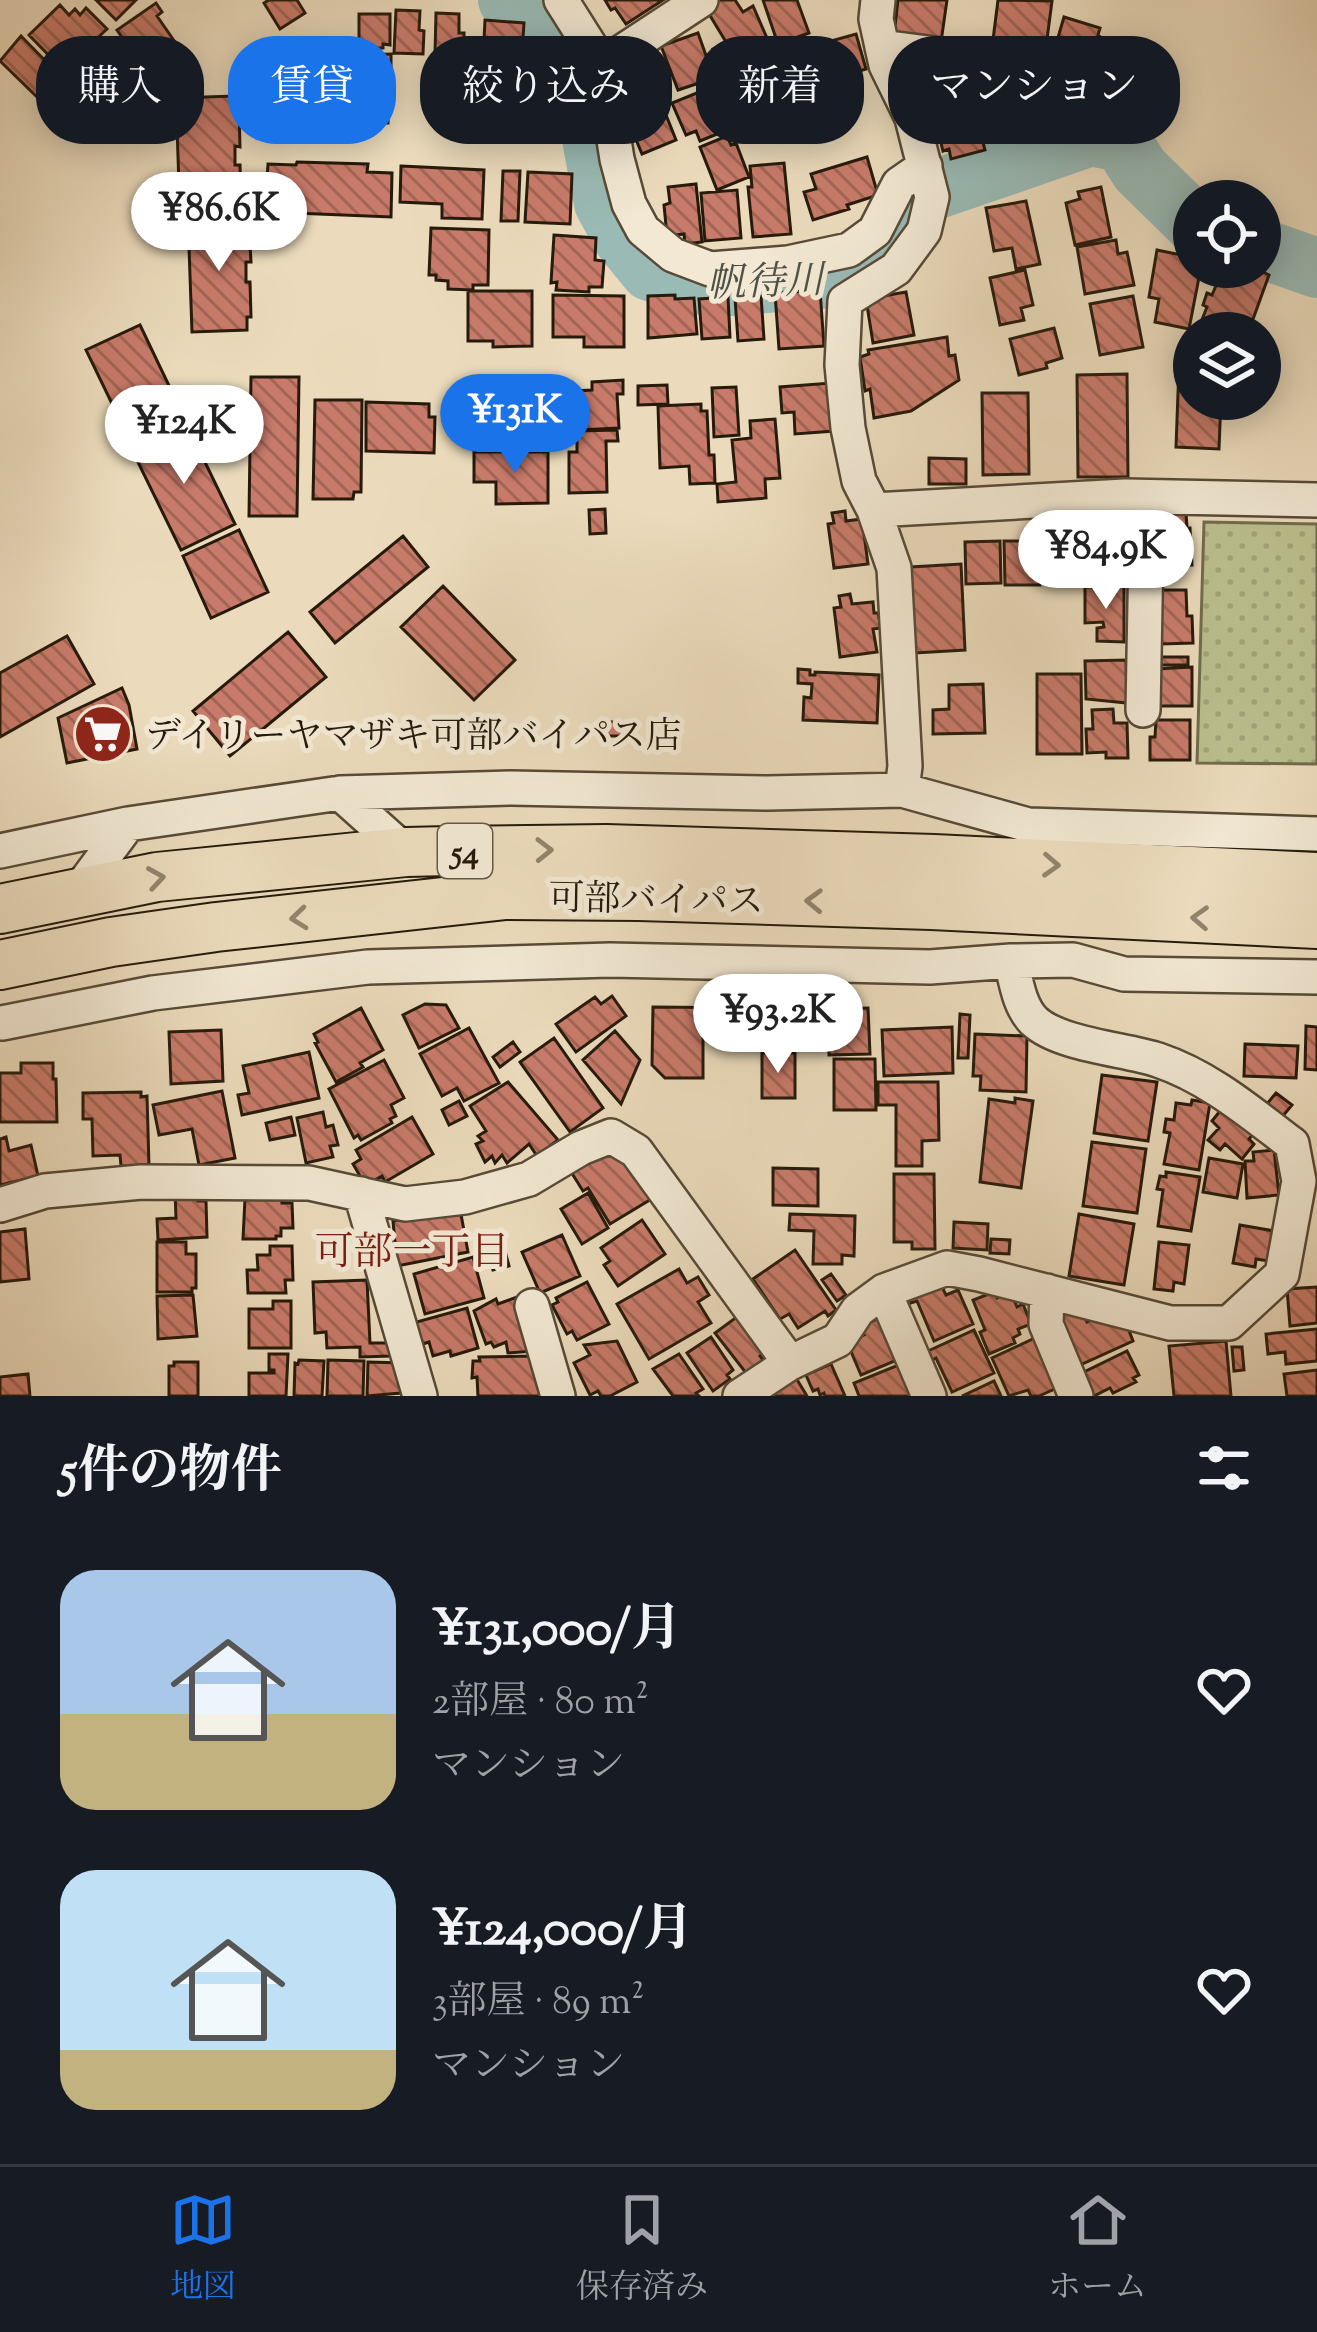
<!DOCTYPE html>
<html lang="ja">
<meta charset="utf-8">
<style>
body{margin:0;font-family:"Sorts Mill Goudy","Noto Serif JP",serif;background:#20242c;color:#f1f3f6;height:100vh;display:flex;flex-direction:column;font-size:45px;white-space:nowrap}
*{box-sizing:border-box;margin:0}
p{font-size:39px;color:#9ea1a6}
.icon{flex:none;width:66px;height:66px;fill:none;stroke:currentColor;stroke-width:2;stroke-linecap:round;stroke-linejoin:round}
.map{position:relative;height:1396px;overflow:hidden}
.details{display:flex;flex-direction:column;background:#171b24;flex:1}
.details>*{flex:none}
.banner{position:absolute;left:36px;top:36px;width:1245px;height:108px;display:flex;gap:24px}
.tools{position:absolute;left:1173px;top:180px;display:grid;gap:24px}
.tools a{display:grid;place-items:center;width:108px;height:108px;border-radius:50%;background:#171b24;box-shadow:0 6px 30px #0003;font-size:60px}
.price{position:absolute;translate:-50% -102px;padding:0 27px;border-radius:42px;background:#fff;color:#222;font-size:39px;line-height:78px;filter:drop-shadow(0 3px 6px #0008)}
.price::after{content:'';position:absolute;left:50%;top:72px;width:36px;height:27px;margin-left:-18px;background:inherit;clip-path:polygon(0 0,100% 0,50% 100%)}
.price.on{background:#1a73e8;color:#fff}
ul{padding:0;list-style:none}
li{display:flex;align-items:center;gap:36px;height:300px;padding:0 60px}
li span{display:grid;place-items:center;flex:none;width:336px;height:240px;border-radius:36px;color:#555}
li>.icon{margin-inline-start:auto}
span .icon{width:144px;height:144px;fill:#fffc;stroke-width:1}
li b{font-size:51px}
h2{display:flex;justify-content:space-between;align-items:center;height:144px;padding:0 60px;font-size:51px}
.chip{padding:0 42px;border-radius:48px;background:#171b24;box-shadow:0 6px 30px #0003;font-size:42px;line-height:108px}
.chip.on{background:#1a73e8;color:#fff}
.tab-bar{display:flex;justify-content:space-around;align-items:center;height:168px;border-top:3px solid #363941;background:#171b24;font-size:33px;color:#9ea1a6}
.tab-bar a{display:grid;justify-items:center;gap:6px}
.tab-bar .on{color:#1a73e8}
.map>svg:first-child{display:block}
</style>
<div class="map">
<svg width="1317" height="1396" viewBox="0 0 1317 1396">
<defs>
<pattern id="grass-dots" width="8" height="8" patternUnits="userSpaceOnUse" patternTransform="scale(3)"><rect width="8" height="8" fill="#bbbf8e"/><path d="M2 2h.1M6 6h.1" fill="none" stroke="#a1a479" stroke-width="1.8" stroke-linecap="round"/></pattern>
<pattern id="building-back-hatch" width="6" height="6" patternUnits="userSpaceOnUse" patternTransform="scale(3)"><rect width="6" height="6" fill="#c87b6a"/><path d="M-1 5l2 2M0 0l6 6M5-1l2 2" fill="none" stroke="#a26455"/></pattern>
</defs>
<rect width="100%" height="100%" fill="#ebdbbc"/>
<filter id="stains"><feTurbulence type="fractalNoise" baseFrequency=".00167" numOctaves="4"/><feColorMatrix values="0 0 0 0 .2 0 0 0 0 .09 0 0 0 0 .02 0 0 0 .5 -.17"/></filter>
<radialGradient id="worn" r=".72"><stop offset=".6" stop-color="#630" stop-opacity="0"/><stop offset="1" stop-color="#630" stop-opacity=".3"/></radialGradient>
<path fill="url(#grass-dots)" stroke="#706c4c" stroke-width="3" d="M1204,522L1317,524V764L1197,763Z"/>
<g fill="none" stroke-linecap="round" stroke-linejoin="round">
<path stroke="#99bab5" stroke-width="60" d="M508,0L528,4L556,21L576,53L604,203L623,238L650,271L689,284L731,286L843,277L876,260L923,194L1091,136L1122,142L1140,170L1194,223
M1260,248L1317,268"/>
</g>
<path fill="url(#building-back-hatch)" stroke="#261a0b" stroke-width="3" d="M96,0H136L116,20Z
M269,0H297L305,13L280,29L264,3Z
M605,0H663L626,24L615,8L611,10Z
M711,0H735L743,12L753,6L770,45L727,71L713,49L726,42L703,4Z
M763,0H797L809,33L778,44Z
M898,0H947L941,42L894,35Z
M998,0L1052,1L1046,47L1024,44L1023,52L992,48Z
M156,3L162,12L157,16L175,42L142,65L117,30Z
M60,5L69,15L75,9L80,15L86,8L107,29L63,70L29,35Z
M396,10L420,11L419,30L424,31L423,54L394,53Z
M436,13L459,14V33H464V56L435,54Z
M359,14H390V45L383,44V48H359Z
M1064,17L1100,28L1098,35L1104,40L1096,71L1061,61L1064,50L1055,48Z
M485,20L524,23L523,38L546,39L544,70L512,68V61L483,60Z
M698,33L714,78L678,90L661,46Z
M856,34L866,69L830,80L820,44Z
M21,36L60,76L38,98L0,61Z
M326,43L329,67L313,68L314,73L290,75L287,48Z
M809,45L820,80L785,91L776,61L787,58L785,52Z
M98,51L123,80L72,122L47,93Z
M391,54V83H382L383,88H357L356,55Z
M644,55L658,90L644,95L648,103L621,114L615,82L628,76L624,64Z
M960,65L969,98L927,109L916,67Z
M765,72L778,119L739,128L735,115L739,113L731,82Z
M1018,72L1024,138L992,141L985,76Z
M324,74L327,102L287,107L284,78Z
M498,77L548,80L547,106H561V139L496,137Z
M1102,78L1145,87L1137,122L1094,111Z
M439,79L457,80L455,99H462L461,121L438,120Z
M719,84L737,126L700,141L696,131L686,135L672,103Z
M1040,86L1084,92L1081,116L1060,113L1058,125L1029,120L1032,97L1038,98Z
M357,90L380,91V95L389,94L388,123H357Z
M234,96V111H239L240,147L235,146V165H240L241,200H236V213L180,215L176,98Z
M957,104L959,110L973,106L985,150L951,159L949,149L943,151L933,111Z
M662,105L676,140L642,154L628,120Z
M727,136L731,145L736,143L749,177L717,190L700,147Z
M867,157L878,195L847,205L849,209L813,220L804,192L816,189L811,174Z
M297,162L368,164L367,172L392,173L391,217L295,213L296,195L266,194L268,164L296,165Z
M784,163L791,234L753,237L748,187H752L750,166Z
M401,166L484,170L482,219L442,218V204L400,202Z
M503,171H520L518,221H501Z
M528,172L572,174L570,224L525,222Z
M696,184L702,242L685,244L684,234L667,236L664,205L670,203L668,187Z
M1101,187L1111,237L1075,245L1066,203L1080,199L1078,192Z
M737,190L741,238L705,241L701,193Z
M1026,201L1040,264L1016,269L1012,248L994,251L986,208Z
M244,217V227H249L251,262H246V282H250L251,317H247V330L192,332L188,219Z
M431,228L489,230L488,285H473V290L448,289V281L436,280V275H429Z
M554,235L596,238L595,260L604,261L602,287H589V292L556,290L557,282L551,283Z
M1116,240L1118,254L1127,252L1134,285L1085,294L1077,247Z
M1157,250L1191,257L1194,267H1201L1189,329L1155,322L1159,299L1149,297Z
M1224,267H1252L1269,275L1248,333H1216L1199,327L1207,307L1203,305L1207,293L1212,295Z
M1025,270L1033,305L1021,308L1024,320L1000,325L990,278Z
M820,290L824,346L779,349L775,293Z
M468,291H532V346L493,347V341H468Z
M906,292L914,335L873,343L866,299Z
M553,295L624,296V347H584V337H553Z
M675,295V299L694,298L697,334L648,338V296Z
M761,296L764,339L738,341L735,298Z
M1133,296L1143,347L1100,355L1090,304Z
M728,297L730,337L702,339L699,299Z
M140,325L184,417L131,443L86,350Z
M1054,328L1062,358L1046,363L1047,368L1019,375L1010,339Z
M947,337L949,356L955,355L959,380L911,411L874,418L870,389L865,391L860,357L869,354L868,350Z
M1179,366L1194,367V399H1221L1219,449L1176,447Z
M1127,374L1128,477H1078L1077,375Z
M251,377H299L297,516H249Z
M623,380V394H617L619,428L558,431L555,392L592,390V382Z
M831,383L834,431L795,434L794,412L782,413L780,387Z
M667,385L668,404L638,405V386Z
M736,387L739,435L714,437L712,388Z
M982,393H1028L1029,474L983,475Z
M315,400H362L361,492H354L353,499H313Z
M366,402L429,404V417H435L434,453L366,451Z
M701,404V411H707L709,455H714L715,483L690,484L689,466L660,468L658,406Z
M775,419L780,478L765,479L766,498L718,502L717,484L736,482L732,440L751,438L750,421Z
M186,423L235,524L181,550L132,450Z
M617,430L618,441H606L607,492L569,493V452H577V431Z
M474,452H548V503L496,504V482H474Z
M929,458L966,459V484H929Z
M605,509L606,533L590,534L589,510Z
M845,511L846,521L862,519L868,564L834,568L828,524L834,523L832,513Z
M1186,513L1187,528H1190L1192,565L1155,566L1158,524H1167L1166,514Z
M1117,517V527L1123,526L1124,565L1084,568L1082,532H1090L1089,518Z
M239,530L268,592L211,618L183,556Z
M403,536L428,567L335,643L310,612Z
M1080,540V584H1047V541Z
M1000,541L1001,583L966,584L965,542Z
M1004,541H1039L1040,585H1005Z
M961,564L965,650L915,653L911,567Z
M443,586L515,660L474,700L401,627Z
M1124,586V642L1097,641V628L1104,627L1103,622L1085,623V587Z
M1153,590H1186L1187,616H1192L1193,643L1161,644L1160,621Z
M850,594L852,604L873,602L874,613H878L881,628L873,629L877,652L840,657L834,608L841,607L839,596Z
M288,632L326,677L230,756L193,711Z
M67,636L94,684L0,737V673Z
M1156,657H1188V665H1156Z
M1126,660L1127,703L1086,699L1085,661Z
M1192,667V706H1157V669Z
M798,669L810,670V675H815V672L879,675L877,723L803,720L804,697L811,698L812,684L798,683Z
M1037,674H1081L1082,754H1037Z
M983,684L985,733L933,734V710L949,709V685Z
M122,688L129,705L137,749L67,763L58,718Z
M1113,709L1114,723H1127L1128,758H1106V752L1087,753L1086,729H1093L1092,710Z
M1156,720H1190V760H1150V737H1155Z
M606,722H624V736H606Z
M612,996L626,1016L576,1052L556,1024L595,997L601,1004Z
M425,1004L446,1005L459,1028L419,1048L403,1015Z
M653,1007L759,1008V1037H703V1078H665L652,1065Z
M361,1008L383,1050L360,1063L363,1067L336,1082L315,1043L318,1042L314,1034Z
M868,1008L870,1054L829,1055L828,1009Z
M960,1014L970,1015L968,1058H958Z
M1306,1026L1317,1027V1070L1305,1069Z
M952,1027L953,1073L884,1076L882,1030Z
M469,1028L499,1083L464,1101L457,1088L442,1096L420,1054Z
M221,1030L223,1081L171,1084L169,1032Z
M615,1031L640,1060L621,1104L583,1060Z
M975,1034L1027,1036L1026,1092L980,1090L981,1076H973Z
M554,1038L603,1108L570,1132L520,1062Z
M513,1042L520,1052L500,1067L493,1057Z
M1245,1044L1298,1046L1296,1078L1244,1076Z
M309,1052L319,1098L242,1115L238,1095L249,1093L243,1066Z
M762,1053H795V1098H762Z
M834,1059H875L876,1110H834Z
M384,1060L404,1098L391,1105L396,1116L390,1119L392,1123L361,1140L358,1135L354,1138L329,1089Z
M21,1063H53V1079H56L57,1122H0V1073H21Z
M1102,1075L1157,1082L1148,1141L1094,1133Z
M508,1082L558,1140L537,1156L529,1144L507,1163L502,1155L495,1163L492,1156L485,1162L476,1144L483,1141L478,1136L486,1131L470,1106Z
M878,1082H938L939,1140L922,1141V1166H896V1105H878Z
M222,1091L235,1158L199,1165L192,1129L159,1135L153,1105Z
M141,1092V1097L147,1096L149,1166H121L120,1155L93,1156L92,1119H83V1093Z
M1276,1093L1292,1105L1282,1117L1266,1105Z
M1015,1098L1033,1101L1021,1188L980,1182L989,1099L1015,1103Z
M1192,1100L1210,1103L1199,1170L1164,1164L1170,1133L1164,1132L1166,1119L1174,1120L1176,1103L1191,1105Z
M459,1101L467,1116L449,1125L442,1110Z
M1225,1105L1256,1131L1249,1139L1254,1144L1242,1159L1225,1144L1220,1150L1208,1140L1219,1128L1212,1121Z
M323,1112L326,1127L333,1125L338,1145L330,1146L333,1157L306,1163L297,1118Z
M291,1117L295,1135L270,1140L266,1123Z
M412,1117L433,1154L385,1182L382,1176L371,1182L360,1176L353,1164L361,1159L356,1150Z
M6,1137L9,1151L31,1145L38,1176L0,1185V1139Z
M1092,1142L1146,1149L1137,1213L1083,1206Z
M616,1148L653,1198L610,1224L588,1188L583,1191L568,1167Z
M1274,1150L1279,1195L1247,1198L1245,1161H1254L1253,1152Z
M1209,1158L1243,1164L1237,1198L1203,1192Z
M773,1168L818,1169V1206L773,1205Z
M1166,1172L1200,1177L1191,1231L1158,1226L1163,1190L1157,1189L1160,1176L1166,1177Z
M894,1174H934L935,1249H912V1242H894Z
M175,1191H197L198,1201H206L207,1237L158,1240L157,1219L176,1218Z
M588,1193L608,1228L582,1244L561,1209Z
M245,1199H282V1203H292L293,1228H281V1236H276V1239H243Z
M460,1209L468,1252L397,1266L393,1221Z
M790,1214L855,1216L854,1256L842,1255V1264H813L814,1231L789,1230Z
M1079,1214L1134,1224L1124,1285L1069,1276Z
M642,1220L665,1254L618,1286L604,1265L610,1261L601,1248Z
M954,1222L988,1224L987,1250L953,1248Z
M1240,1225L1274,1231L1269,1261L1256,1259L1255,1267L1233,1263Z
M25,1229L29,1279L0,1282V1232Z
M562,1235L580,1276L540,1293L522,1252Z
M991,1239L1010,1240L1009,1254L990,1253Z
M157,1242H186V1254H196V1288H192V1292H157Z
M1159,1242L1189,1245L1184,1284L1174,1282L1173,1291L1154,1289Z
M270,1246H292L293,1280H285L286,1293H248L247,1270H258L257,1255H270Z
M504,1247L509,1266L493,1270L488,1251Z
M795,1250L836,1310L828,1316L825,1311L798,1328L789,1314L780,1319L753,1279Z
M473,1257L484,1298L425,1314L414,1274Z
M679,1269L687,1283L698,1277L709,1295L698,1302L711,1323L649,1359L617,1304Z
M831,1274L846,1295L837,1301L822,1280Z
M367,1280L370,1343H391V1356L360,1357V1347L327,1348L326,1332L315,1333L313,1282Z
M587,1282L609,1324L577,1340L572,1331L567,1334L552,1305L558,1302L556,1298Z
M927,1282L931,1292L942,1287L946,1295L958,1290L973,1324L934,1341L917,1301L911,1303L906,1291Z
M1317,1287V1323L1290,1326L1287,1289Z
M994,1292L997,1298L1011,1292L1017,1307L1023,1304L1031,1324L1018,1329L1020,1334L1013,1338L1015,1343L989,1354L980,1332L985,1330L973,1300Z
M193,1295L197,1336L158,1339L157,1296Z
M517,1297L535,1351L508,1353L506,1342L494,1347L491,1342L486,1344L474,1311L496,1299L498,1304Z
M273,1301H291V1348H249V1309H273Z
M467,1308L478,1348L451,1356L450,1351L433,1356L429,1342L420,1345L413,1323Z
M1065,1311L1083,1314L1087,1322L1102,1314L1126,1323L1133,1341L1080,1365L1059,1317Z
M738,1316L765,1352L760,1356L763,1360L746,1373L715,1333Z
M885,1316L902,1358L861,1375L847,1342L864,1335L860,1326Z
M1317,1329V1361L1286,1364L1285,1352L1268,1354L1266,1334Z
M974,1330L994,1373L952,1392L936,1358L930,1361L926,1352Z
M711,1337L733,1370L727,1375L730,1379L713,1391L687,1353Z
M1037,1337L1059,1387L1039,1396H1031L1028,1390L1009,1396L992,1358Z
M617,1341L637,1382L610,1396H601L598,1391L590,1395L574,1363L590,1355L584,1345Z
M1226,1341L1231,1396H1174L1169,1346Z
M1232,1347H1242L1244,1370L1234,1371Z
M1127,1351L1139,1375L1133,1378L1136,1382L1113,1393L1110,1388L1094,1396L1082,1373Z
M269,1354H288L286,1396H249V1373H274V1370H269Z
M679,1354L703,1389L696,1393L699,1396H673L653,1369Z
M536,1356L545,1396H478L477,1377L472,1378L473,1361H480L479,1357Z
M299,1360L324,1361L322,1396H294L295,1363L298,1364Z
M328,1360L364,1361L363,1396H327Z
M174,1362H198V1396H169V1366H174Z
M368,1362L402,1363L401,1393L367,1396Z
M831,1364L845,1396H825L824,1393L820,1395L818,1389L813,1391L806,1375Z
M901,1364L913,1396H859L854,1383Z
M1317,1370V1396H1287L1284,1374Z
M28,1374L30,1396H0V1377Z
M796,1378L807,1396H767Z
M994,1381L1001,1396H962Z"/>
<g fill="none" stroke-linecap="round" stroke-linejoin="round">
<g stroke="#574a37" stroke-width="38">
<path id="minor" d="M561,0L602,65L617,159L629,204L643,230L673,255L710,269L788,263L849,250L875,231L899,184L925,166
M878,0L876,19L886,65L912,118L932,197L924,231L896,269L845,301L842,365L848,428L859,481L874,510L894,568L905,766L902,790
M882,47L1041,68
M602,65L701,0
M874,510L1125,496L1317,500
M1143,710L1147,497
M340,793L406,852
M0,851L128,824L340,793L511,788L768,793L902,790L1028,825L1317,834
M77,893L128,824
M2,1023L153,993L368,967L610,960L930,967L1011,961L1073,960L1124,974L1317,977
M361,1194L420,1396
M0,1205L45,1191L141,1182L309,1183L405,1204L465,1197L529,1179L581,1148L611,1136L636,1151L790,1363
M884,1291L929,1396
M1047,1291L1046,1324L1076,1396
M532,1306L558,1396
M740,1396L790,1363L838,1340L858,1310L884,1291L947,1268L979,1274L1170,1323H1229L1282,1274L1299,1181L1292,1144C1251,1113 1209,1077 1158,1060C1124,1049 1060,1045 1034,1021C1019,1006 1016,981 1011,961"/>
</g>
<g stroke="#261a0b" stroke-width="52">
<path id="highway" d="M0,909L157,877L406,852L448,851L606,849L934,859L1317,877
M0,965L111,942L216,927L506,895L639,896L931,905L1317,924"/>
</g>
<use href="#minor" stroke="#f2e8d3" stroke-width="33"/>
<use href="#highway" stroke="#ebdbbc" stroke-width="48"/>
</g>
<defs><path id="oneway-chevron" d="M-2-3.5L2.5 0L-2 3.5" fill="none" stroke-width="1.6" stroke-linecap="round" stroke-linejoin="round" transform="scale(3)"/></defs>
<g stroke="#92846c">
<use href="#oneway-chevron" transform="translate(544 850) rotate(-1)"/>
<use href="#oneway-chevron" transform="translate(1051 865) rotate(3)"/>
<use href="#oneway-chevron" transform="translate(156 878) rotate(-9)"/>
<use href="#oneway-chevron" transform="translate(814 901) rotate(-178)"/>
<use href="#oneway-chevron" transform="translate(299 918) rotate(174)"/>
<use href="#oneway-chevron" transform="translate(1200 918) rotate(-177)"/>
</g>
<defs>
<g id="supermarket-disc" transform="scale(3)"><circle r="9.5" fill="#8f2418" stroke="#f2e8d3"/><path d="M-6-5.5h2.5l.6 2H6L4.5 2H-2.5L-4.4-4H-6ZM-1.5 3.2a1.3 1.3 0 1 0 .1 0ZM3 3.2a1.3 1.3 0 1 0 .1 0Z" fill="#fff"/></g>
</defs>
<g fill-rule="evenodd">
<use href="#supermarket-disc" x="103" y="734"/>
</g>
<g text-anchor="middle" stroke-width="10" stroke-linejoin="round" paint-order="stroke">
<rect fill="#f2e8d3" stroke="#635847" stroke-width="3" x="438" y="824" width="54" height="54" rx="9"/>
<g font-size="33" font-weight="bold" fill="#261a0b">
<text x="465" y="863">54</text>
</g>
<g font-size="36" fill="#261a0b" stroke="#f2e8d3" text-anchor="start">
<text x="145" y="747">デイリーヤマザキ可部バイパス店</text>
</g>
<g font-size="36" fill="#261a0b" stroke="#f2e8d3">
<text transform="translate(656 898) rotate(1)" y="13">可部バイパス</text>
</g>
<g font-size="39" font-style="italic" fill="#4e5246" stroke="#f2e8d3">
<text transform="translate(765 280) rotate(-2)" y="14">帆待川</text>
</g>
<g font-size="39" fill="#7a1f14" stroke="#f2e8d3">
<text x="412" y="1264">可部一丁目</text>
</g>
</g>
<rect width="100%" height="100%" filter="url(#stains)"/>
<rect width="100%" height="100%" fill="url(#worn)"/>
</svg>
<div class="tools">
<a><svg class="icon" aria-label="locate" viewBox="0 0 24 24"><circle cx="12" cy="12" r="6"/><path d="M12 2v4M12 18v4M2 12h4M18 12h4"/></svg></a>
<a><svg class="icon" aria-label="layers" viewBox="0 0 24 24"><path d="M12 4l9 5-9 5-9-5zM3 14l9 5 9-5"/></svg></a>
</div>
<b class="price" style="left:219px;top:274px">¥86.6K</b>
<b class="price on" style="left:515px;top:476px">¥131K</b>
<b class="price" style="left:184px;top:487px">¥124K</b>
<b class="price" style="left:1106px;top:612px">¥84.9K</b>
<b class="price" style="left:778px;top:1076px">¥93.2K</b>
<div class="banner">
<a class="chip">購入</a>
<a class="chip on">賃貸</a>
<a class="chip">絞り込み</a>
<a class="chip">新着</a>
<a class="chip">マンション</a>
</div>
</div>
<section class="details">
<h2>5件の物件<svg class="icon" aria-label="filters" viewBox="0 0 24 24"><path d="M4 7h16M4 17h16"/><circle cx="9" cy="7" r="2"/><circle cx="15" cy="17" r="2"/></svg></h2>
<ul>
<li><span style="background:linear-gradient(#a9c7e8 60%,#c2b280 0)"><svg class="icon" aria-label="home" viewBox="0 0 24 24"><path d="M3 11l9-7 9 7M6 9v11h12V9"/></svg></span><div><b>¥131,000/月</b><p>2部屋 · 80 m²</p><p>マンション</p></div><svg class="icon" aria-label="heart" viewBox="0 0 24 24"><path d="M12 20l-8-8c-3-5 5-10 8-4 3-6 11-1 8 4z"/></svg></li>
<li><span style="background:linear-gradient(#bfe0f5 75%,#c2b280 0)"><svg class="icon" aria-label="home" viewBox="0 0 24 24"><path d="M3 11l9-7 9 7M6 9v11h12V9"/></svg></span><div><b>¥124,000/月</b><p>3部屋 · 89 m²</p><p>マンション</p></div><svg class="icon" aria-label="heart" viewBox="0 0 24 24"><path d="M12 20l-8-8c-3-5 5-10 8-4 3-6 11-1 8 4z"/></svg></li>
</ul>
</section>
<nav class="tab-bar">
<a class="on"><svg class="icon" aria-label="map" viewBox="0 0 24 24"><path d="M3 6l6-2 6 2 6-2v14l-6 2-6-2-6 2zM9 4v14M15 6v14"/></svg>地図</a>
<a><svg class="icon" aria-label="saved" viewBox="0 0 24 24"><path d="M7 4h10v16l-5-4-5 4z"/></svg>保存済み</a>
<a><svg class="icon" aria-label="home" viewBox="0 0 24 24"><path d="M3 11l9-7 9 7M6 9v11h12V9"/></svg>ホーム</a>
</nav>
